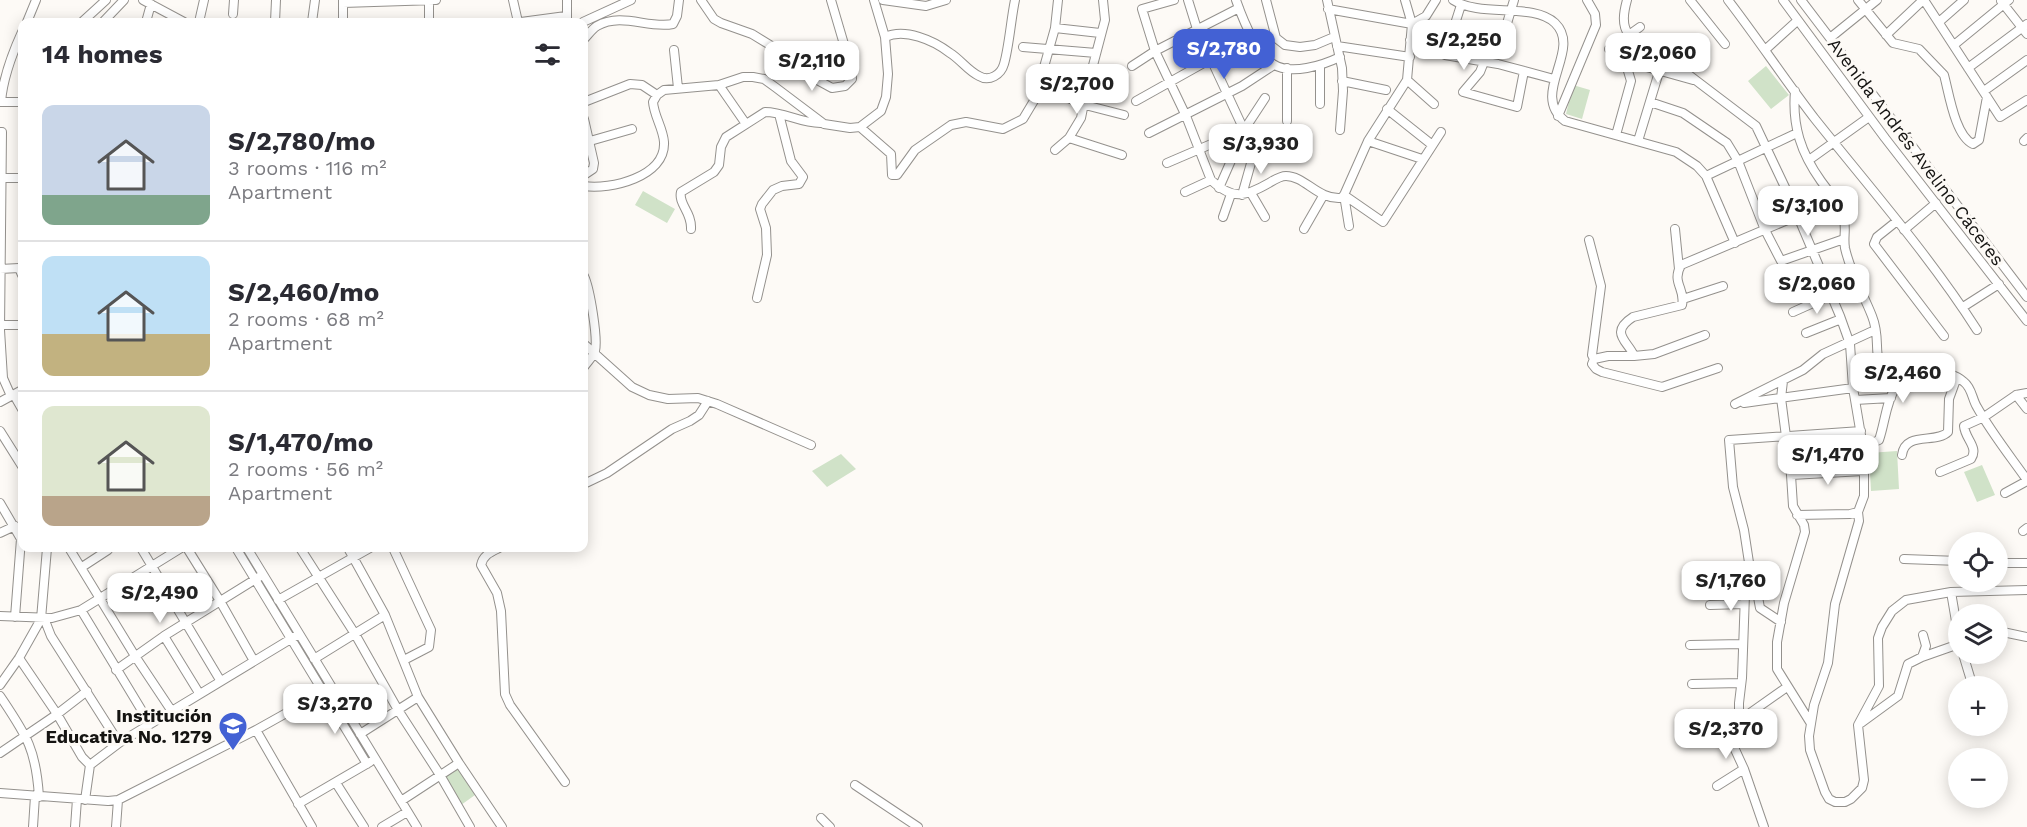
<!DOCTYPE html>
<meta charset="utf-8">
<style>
body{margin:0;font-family:"Work Sans",sans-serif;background:#f2f2f3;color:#2b2b33;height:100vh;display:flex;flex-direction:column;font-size:22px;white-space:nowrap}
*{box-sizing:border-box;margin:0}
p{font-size:20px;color:#7c7c81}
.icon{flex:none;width:33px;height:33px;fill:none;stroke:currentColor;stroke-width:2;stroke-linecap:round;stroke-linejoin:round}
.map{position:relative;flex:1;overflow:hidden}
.drawer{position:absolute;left:18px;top:18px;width:570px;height:534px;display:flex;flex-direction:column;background:#fff;border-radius:12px;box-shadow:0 3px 15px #0003}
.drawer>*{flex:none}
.buttons{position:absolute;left:1948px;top:532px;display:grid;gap:12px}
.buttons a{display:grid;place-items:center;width:60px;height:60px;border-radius:50%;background:#fff;box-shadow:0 3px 15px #0003;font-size:30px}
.price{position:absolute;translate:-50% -51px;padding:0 14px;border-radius:12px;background:#fff;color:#222;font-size:20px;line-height:39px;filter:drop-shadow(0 2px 3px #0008)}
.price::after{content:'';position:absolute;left:50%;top:36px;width:18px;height:14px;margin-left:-9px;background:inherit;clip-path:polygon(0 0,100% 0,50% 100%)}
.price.active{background:#4361d4;color:#fff}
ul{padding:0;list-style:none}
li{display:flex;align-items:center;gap:18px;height:150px;padding:0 24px}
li+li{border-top:2px solid #e1e1e2}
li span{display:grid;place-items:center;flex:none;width:168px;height:120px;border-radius:12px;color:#555}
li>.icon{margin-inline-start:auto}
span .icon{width:72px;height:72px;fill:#fffc;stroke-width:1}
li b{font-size:26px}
h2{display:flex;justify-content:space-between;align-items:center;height:72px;padding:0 24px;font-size:26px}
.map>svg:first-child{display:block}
</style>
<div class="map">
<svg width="2027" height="827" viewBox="0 0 2027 827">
<rect width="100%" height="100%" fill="#fdfaf6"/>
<path fill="#d0e2c8" d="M1766,66L1789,95L1771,109L1748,81Z
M1573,85L1590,90L1582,119L1566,114Z
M643,191L675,209L667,223L635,205Z
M1897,451L1899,489L1871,491L1869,453Z
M841,454L856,469L827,487L812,471Z
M1982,465L1995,495L1977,502L1964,472Z
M459,768L475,795L461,805L444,777Z"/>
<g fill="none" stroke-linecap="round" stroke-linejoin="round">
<g stroke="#94918d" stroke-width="10">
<path id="minor" d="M143,0L184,22
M513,0L518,22
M701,0L714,19L721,23L752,34L796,61L810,76L832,88L845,86L852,79L851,68L831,0
M883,0L926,6L946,0
M1174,0L1142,9L1155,51L1186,116L1211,180C1232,200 1245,197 1269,183C1274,180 1280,176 1286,176C1305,176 1318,200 1341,198L1344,195L1368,141L1407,80L1412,24L1405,0
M1188,0L1197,29L1244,130
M1236,0C1243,20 1255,51 1273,64C1291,76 1323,65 1340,57
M1266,0L1276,38L1285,45L1300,47L1315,45L1334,37
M1327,0L1342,68L1343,91L1340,130
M1453,0C1481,18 1533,2 1555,23C1583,50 1529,94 1565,121L1676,152L1697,166L1706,176L1735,243
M1627,0C1624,11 1621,25 1629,35
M1690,0L1725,44
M1728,0C1758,39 1785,80 1815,119C1870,188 1929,255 1977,330
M1783,0L1885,138L2027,321
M1801,0L2027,297
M1858,0L1893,43L1919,49L1944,75C1949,93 1955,136 1973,144L1979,140L1987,97
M1924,0L2000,117L2027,100
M2001,1L2027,34
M343,3L436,0
M1328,9L1412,24L1426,16L1436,0
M233,14L234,0
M27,22L36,0
M82,22L106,0
M103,22L124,0
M146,22L151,4
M199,22L204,0
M275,22L276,0
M312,22L315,0
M343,22V0
M429,22V0
M521,22L566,16
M567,22V0
M583,22L631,0
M1939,22L1964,0
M1055,28L1100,33
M1886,35L1923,0
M885,37C905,28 933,40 950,53C960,59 968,71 979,76C989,82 1001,75 1004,64C1009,47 1011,19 1015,0
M1830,38L1877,0
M584,39C588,35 592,29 597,26C622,12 648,29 673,24L677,16L679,0
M1410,40L1445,55L1498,64L1554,79
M1502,40L1514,0
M1954,45L2009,0
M1337,46L1410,57
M1023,47L1096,53
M1609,49L1640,27
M674,50L678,88
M1765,50L1797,21
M1445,55L1461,5
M1625,61L1648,44L1756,126L1791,200L1840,316L1850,344L1853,388L1864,453V496L1858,512L1850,514L1797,515
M1625,61L1693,80
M1484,62L1480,72L1463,92L1517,107L1524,71
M1132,66L1155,51L1239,8
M1287,68V121
M1968,68L2027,24
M1407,80L1434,104
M1342,81L1386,90
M719,85L746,124
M1039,86L1085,105L1124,115
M1795,91C1792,126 1801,153 1821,181C1829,192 1840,204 1843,216C1847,227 1843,237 1845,248C1850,272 1863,293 1872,316C1884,346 1866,359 1896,387
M1984,91L2027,60
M1136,101L1252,36
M0,102H22
M1,102C3,77 12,54 22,32
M584,102L630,84L642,85L657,95
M1650,102L1683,113L1727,143L1738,161L1765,230L1781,261L1844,239
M1320,104V66
M1387,109L1431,144
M1558,116L1596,25L1595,14L1587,0
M584,119L594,163L593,169L584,175
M860,127L891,154L892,175H897L915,150L951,125L966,122L1003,129L1023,119L1035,99L1055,28L1058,0
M0,132H2L0,330L3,378L11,396
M1149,133L1242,86L1274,65
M1616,135L1631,81L1625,61
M1069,138L1122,155
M590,141L632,129
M1368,141L1422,159
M1638,141L1659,72
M2024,141L2027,138
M1055,150L1069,138L1081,118L1087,88L1105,20L1103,0
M1809,160L1869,117
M1167,163L1244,130L1265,98
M1706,176L1797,133
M0,178H22
M584,186C610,190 666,177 664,142C663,128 654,116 653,102L657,95L664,90L719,85L743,77H753L764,79L775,87L824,124L850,128L860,127L881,111L886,97L888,74L885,37L874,0
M1219,188L1237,147
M1185,192L1211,180
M1251,193L1265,217
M1242,195L1255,149
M1344,195L1383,222L1441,132
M1344,195L1349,226
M1223,217L1231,194
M1897,221L1877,237L1874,244L1944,336
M691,229C692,212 678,204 681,192L714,172L719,165L721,147L726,137L765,112C785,112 802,124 822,123
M1304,229L1323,196
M1675,229L1679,269
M1904,230L1936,203
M1589,240L1601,286L1592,355L1594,359
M0,269L19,268L22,275
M584,276C590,289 598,338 595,351C593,357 587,362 584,367
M1783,289L1821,271
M757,298L767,255L766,228L760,209L762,204L773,190L782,186L799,184L803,177L791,161L779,114
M1683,299L1723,286
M1963,307L1999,284
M1793,312L1831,295
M0,325H22
M1806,333L1841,319
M1705,335L1654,354L1634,356C1629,342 1608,333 1633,317L1682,305C1686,289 1671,283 1681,265L1797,216L1833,199
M584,344L632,387L649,395L668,399L698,398L717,404L811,445
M1634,356H1608L1594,359L1592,364L1596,369L1602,372L1662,387L1718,368
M1783,381L1781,398L1791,475L1793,506L1804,525L1805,532L1784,603L1777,642V669L1810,722
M14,395L22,409
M2016,395L2027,409
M1855,400L1891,398
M0,402L22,390
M1744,403L1853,388
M1735,404L1803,370L1823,354L1875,330
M0,431L22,466
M1863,447L1879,440C1885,423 1886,401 1896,387C1911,367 1947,367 1964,382C1972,388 1972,399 1977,407C1991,432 2010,456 2027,480
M1902,455C1905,431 1936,444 1948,432L1949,399L1957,377
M1940,472L1971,459C1979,447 1965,439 1964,426L1984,417L2016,395L2027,393
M1791,475L1863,471
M584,484L607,473L672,429L690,421L699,415L708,401
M2005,493L2027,481
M0,503L21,539L15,617
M1858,512L1859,521L1835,604L1828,663L1814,705L1809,736L1810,750L1825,792L1829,799L1835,802H1845L1851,799L1862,788L1864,780L1858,725L1879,686L1878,638L1882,627L1892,611L1906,600L1951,592L2027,590
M2023,531L2027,528
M0,533L15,526
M69,548L135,656L171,710
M141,548L220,680
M187,548L220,601L254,661
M236,548L367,764
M247,548L417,827
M300,548L355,634L398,710L440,775L470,827
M348,548L385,615L418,697L459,763L502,827
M393,548L431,630L429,647L404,660
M499,548C491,552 483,555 481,565L497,593L501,611L505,694L510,705L565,782
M1904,559L1959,561
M1998,563H2027
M82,567L108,550L106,548
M1752,582L1744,530L1733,487L1729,440L1861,431
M1951,592L1959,639
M278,600L370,548
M1710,605L1744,604
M81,610L150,724
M0,616L52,618L81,610L181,548
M44,618L51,636L119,743
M1998,631L2027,637
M164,636L199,693
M1690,645L1742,644
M1963,654L1973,687
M1922,657L1926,646L1923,635
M19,658L57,714L82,757L90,765
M314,659L385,615
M116,670L164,636L259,577
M1692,684L1741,683
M0,685L19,658L41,619L47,548
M0,696C26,735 36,748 39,797
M1743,718L1739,712V703L1742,678L1745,594L1749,582H1752L1756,586L1760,608L1781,622
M1861,723L1898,696L1908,664L1922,657L1959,644
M256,730L312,827
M360,734L418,697
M0,753L56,715L87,691
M336,783L364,827
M855,785L918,827
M1717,786L1744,769
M0,793L108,801L118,800L256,730L331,688
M85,800L90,765L119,743L299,634
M401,801L459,763
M298,804L370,762
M821,818L830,827
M33,827L35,796
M75,827L77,799
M116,827L118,800
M382,827L407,812
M1764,827L1744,769L1727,732V725L1729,720L1734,718H1743L1787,687"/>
</g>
<use href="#minor" stroke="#fff" stroke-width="8"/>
</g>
<defs>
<g id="school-pin" transform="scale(1.5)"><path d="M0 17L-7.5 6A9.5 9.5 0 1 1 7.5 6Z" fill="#4361d4" stroke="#fdfaf6"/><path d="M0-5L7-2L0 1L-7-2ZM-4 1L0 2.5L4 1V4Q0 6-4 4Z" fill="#fff"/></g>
</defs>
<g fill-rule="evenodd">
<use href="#school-pin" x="233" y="726"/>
</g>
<g text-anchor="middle" stroke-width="6" stroke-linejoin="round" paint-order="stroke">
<g font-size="18" fill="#151412" stroke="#fdfaf6">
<text transform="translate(1916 152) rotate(53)" y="6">Avenida Andrés Avelino Cáceres</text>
</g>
<g font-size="18" font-weight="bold" fill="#151412" stroke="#fdfaf6" text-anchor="end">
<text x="212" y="722">Institución<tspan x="212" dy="21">Educativa No. 1279</tspan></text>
</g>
</g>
</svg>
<div class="buttons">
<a><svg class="icon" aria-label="locate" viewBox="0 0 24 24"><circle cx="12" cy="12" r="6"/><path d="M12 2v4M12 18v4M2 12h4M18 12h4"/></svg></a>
<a><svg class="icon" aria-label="layers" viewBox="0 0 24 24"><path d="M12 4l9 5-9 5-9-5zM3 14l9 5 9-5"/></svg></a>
<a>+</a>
<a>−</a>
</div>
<b class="price" style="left:1464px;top:71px">S/2,250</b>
<b class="price active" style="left:1224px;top:80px">S/2,780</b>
<b class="price" style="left:1658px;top:84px">S/2,060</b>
<b class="price" style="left:812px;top:92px">S/2,110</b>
<b class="price" style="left:1077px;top:115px">S/2,700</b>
<b class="price" style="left:1261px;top:175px">S/3,930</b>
<b class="price" style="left:1808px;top:237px">S/3,100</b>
<b class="price" style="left:1817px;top:315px">S/2,060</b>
<b class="price" style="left:1903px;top:404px">S/2,460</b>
<b class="price" style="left:1828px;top:486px">S/1,470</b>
<b class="price" style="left:1731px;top:612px">S/1,760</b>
<b class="price" style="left:160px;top:624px">S/2,490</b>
<b class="price" style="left:335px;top:735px">S/3,270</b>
<b class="price" style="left:1726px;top:760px">S/2,370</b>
<section class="drawer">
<h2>14 homes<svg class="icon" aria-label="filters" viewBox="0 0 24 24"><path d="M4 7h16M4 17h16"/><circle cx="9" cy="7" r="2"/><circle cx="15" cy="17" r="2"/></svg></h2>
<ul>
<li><span style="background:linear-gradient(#c9d6e8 75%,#7fa58c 0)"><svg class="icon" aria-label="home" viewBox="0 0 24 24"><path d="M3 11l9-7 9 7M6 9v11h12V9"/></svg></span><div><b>S/2,780/mo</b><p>3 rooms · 116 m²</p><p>Apartment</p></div></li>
<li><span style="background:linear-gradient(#bfe0f5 65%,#c2b280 0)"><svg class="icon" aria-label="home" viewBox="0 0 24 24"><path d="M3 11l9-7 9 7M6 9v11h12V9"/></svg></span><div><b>S/2,460/mo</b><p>2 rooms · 68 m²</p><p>Apartment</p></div></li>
<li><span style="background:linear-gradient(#dfe7d0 75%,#b9a48a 0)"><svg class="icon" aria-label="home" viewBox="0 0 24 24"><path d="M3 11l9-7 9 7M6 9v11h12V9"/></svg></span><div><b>S/1,470/mo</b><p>2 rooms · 56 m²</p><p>Apartment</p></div></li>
</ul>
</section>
</div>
